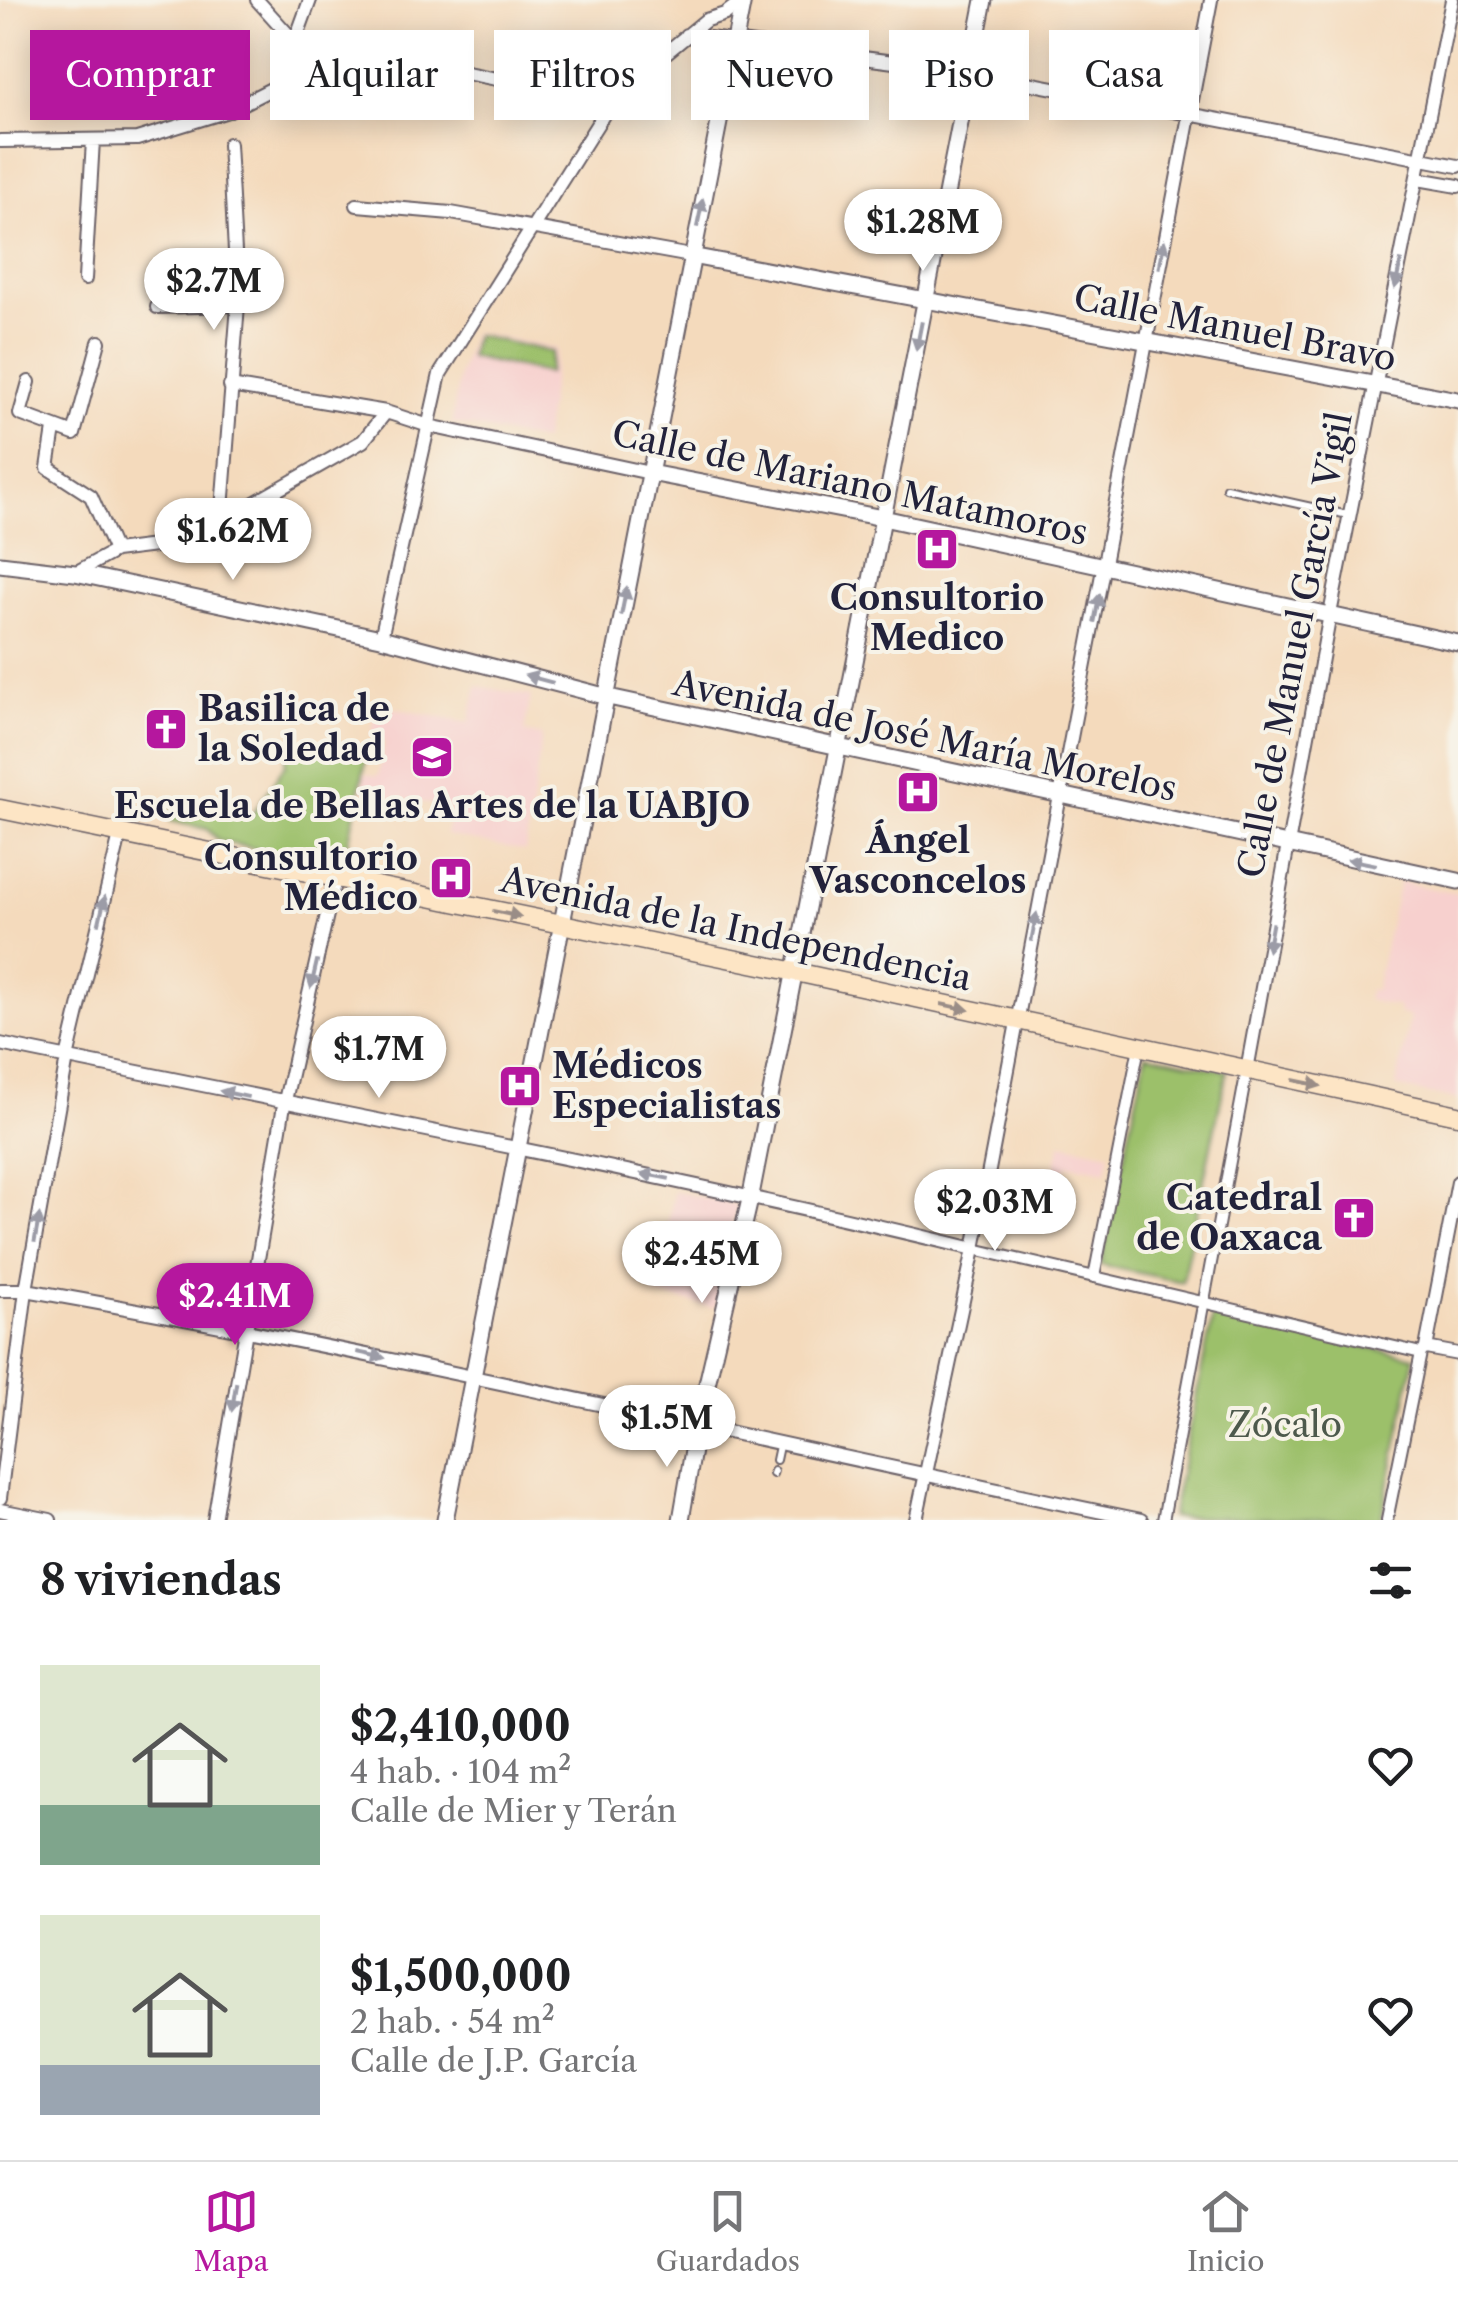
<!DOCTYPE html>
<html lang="es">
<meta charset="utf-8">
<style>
body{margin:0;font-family:"Libre Caslon Text",serif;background:#f2f2f2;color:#202124;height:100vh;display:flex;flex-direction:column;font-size:38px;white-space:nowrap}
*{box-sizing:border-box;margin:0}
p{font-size:32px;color:#757577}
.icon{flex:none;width:55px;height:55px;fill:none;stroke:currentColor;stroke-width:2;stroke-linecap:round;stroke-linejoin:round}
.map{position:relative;height:1520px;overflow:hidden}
.drawer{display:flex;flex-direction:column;background:#fff;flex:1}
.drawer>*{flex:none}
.top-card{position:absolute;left:30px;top:30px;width:1400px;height:90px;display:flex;gap:20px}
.price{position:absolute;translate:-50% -85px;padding:0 22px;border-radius:35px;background:#fff;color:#222;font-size:32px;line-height:65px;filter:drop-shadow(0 2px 5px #0008)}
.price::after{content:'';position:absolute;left:50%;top:60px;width:30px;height:22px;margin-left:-15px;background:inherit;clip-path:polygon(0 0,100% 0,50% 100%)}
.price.on{background:#b5179e;color:#fff}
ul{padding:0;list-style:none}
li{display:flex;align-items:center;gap:30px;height:250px;padding:0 40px}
li span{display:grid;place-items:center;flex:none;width:280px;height:200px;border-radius:0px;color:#555}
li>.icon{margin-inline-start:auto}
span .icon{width:120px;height:120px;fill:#fffc;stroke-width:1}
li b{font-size:42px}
h2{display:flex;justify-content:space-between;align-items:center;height:120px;padding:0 40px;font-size:42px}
.tag{padding:0 35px;border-radius:0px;background:#fff;box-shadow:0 5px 25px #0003;font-size:35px;line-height:90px}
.tag.on{background:#b5179e;color:#fff}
.tabs{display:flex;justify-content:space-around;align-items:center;height:140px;border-top:2px solid #e0e0e0;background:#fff;font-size:28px;color:#757577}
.tabs a{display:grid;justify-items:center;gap:5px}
.tabs .on{color:#b5179e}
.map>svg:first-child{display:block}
</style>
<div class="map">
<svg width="1458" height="1520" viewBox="0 0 1458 1520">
<rect width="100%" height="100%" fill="#f7f3e8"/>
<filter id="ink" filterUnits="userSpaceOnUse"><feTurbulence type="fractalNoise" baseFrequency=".01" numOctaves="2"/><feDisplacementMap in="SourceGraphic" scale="20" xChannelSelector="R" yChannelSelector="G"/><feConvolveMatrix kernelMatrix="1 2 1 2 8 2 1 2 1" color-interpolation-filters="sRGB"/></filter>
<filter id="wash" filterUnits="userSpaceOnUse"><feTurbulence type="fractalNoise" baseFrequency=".0048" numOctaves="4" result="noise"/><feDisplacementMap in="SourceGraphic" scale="40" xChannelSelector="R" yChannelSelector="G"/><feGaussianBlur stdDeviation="2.25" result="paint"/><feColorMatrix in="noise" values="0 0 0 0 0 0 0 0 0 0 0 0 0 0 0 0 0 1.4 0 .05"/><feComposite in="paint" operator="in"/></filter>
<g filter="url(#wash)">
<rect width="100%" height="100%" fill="#f4dabc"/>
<path fill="#f7d0ce" d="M473,332L557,349L543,441L452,423L459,374Z
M477,686L531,696L524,732L542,736L525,851L446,835L450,808L362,791L365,774L378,776L385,741L371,737L377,705L469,723Z
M1399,882L1458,894V1100L1396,1087L1410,1017L1398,1014L1399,1007L1367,1000L1369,990H1375Z
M1061,1143L1110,1153L1106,1171L1067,1164L1065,1171L1055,1169Z
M674,1191L737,1205L715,1308L655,1294Z"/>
<path fill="#9cc06b" stroke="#5f7153" stroke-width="2.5" d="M475,335L552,352L548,373L469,357Z
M289,741L367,756L343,867L308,860L309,851L295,849L293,857L219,841L207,829L170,821L174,800L251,816L285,765Z
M1146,1054L1227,1071L1182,1282L1101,1265Z
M1213,1315L1415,1357L1381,1520L1171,1517Z"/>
</g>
<g filter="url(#ink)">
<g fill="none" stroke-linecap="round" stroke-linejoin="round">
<g stroke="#6c6268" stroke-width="10">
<path id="service" d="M1226,488L1348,515
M776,1460L779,1446
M773,1474L774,1471"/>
</g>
<g stroke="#6c6268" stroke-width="14">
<path id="pedestrian" d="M974,1249L1421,1353L1426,1348
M1094,1277L1139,1047
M1163,1520L1247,1070
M1387,1520L1421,1353"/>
</g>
<g stroke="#6c6268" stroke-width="16">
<path id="minor" d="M257,0L295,42
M686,35L971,72L1458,166
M279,85L310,0
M0,141L137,139L228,111L279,85L436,67L588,97L617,93
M1418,179L1458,186
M357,205L451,213L691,256
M85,279L93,140
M157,307L238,305
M29,382L20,414L74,434L99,342
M230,386L386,412L429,426L650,473
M54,429L48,468L91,496L115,551
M221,522L238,305L229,144
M75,573L115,551L163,545L221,522L363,441L386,412
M381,638L440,374L617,93L706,20L725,14L743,0
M0,1044C325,1111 652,1171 974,1249
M1247,1070L1330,614L1452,0
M1458,1182L1426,1348L1458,1354
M0,1290H26C400,1355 769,1444 1141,1520
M0,1498L26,1290L67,1058L120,835
M0,1510L50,1520
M214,1520L284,1105L335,879
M916,1520L974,1249L1211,0"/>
</g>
<g stroke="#6c6268" stroke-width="19">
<path id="tertiary" d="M691,256L1458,400
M650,473L883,518L1458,643
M0,564L75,573L381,638L604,696L1458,881
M445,1520L743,0
M681,1520L697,1427L751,1195L984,0"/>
</g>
<g stroke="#6c6268" stroke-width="21">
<path id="secondary" d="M0,809L791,971L1458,1115"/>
</g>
<use href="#service" stroke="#fff" stroke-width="6"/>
<use href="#pedestrian" stroke="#fff" stroke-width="10"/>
<use href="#minor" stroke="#fff" stroke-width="12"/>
<use href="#tertiary" stroke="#fff" stroke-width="15"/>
<use href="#secondary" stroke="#fde5c5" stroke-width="18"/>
</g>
<defs><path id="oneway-solid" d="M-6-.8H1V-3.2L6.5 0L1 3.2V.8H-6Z" transform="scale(2.5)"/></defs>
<g fill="#9c9ca7">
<use href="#oneway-solid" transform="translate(700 213) rotate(-78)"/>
<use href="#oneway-solid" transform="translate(1162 254) rotate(-80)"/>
<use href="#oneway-solid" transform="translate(1398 274) rotate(102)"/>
<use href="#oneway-solid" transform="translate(919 336) rotate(101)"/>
<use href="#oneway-solid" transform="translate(624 601) rotate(-79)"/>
<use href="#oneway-solid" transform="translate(1097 608) rotate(-79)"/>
<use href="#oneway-solid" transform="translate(539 679) rotate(-165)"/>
<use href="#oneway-solid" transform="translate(1362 862) rotate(-169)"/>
<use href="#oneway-solid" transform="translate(102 910) rotate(-77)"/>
<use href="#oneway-solid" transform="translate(1034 927) rotate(-79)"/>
<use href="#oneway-solid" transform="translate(1270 937) rotate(100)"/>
<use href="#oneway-solid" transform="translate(314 974) rotate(103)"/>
<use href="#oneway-solid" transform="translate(234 1094) rotate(-168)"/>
<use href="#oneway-solid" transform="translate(655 1176) rotate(-169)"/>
<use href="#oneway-solid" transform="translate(37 1228) rotate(-80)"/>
<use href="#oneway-solid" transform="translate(371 1355) rotate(12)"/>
<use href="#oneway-solid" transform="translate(234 1397) rotate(99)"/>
</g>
<g fill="#9a8d87">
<use href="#oneway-solid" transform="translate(507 914) rotate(12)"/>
<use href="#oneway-solid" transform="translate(955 1007) rotate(12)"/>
<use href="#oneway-solid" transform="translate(1307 1083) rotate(12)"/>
</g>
</g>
<defs>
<g id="hospital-square" transform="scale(2.25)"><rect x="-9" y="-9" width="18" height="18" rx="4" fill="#b5179e" stroke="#f7f3e8"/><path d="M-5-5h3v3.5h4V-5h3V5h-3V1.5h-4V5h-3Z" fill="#fff"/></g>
<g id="church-square" transform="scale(2.25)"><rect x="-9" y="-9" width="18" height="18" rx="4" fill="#b5179e" stroke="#f7f3e8"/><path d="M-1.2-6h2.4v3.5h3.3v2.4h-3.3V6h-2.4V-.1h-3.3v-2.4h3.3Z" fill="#fff"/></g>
<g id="university-square" transform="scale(2.25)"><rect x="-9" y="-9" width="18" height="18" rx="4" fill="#b5179e" stroke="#f7f3e8"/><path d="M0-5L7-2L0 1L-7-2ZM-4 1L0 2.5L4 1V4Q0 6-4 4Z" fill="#fff"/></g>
</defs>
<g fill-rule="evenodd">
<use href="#hospital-square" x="937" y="549"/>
<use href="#church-square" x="166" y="729"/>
<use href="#university-square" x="432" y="757"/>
<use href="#hospital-square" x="918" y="792"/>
<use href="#hospital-square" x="451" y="878"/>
<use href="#hospital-square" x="520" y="1086"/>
<use href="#church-square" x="1354" y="1218"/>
</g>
<g text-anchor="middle" stroke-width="8" stroke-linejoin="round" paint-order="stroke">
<g font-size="35" fill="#22223b" stroke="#f7f3e8">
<text transform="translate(1235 328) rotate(11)" y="12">Calle Manuel Bravo</text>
<text transform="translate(850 483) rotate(12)" y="12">Calle de Mariano Matamoros</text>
<text transform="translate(1295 645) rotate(-79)" y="12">Calle de Manuel García Vigil</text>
<text transform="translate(925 736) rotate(12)" y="12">Avenida de José María Morelos</text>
<text transform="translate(736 929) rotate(12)" y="12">Avenida de la Independencia</text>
</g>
<g font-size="35" font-weight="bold" fill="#22223b" stroke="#f7f3e8">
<text x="937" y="610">Consultorio<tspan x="937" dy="40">Medico</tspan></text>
<text x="198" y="721" text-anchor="start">Basilica de<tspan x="198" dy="40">la Soledad</tspan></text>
<text x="432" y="818">Escuela de Bellas Artes de la UABJO</text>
<text x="918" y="853">Ángel<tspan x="918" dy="40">Vasconcelos</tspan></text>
<text x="418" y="870" text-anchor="end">Consultorio<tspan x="418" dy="40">Médico</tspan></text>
<text x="552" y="1078" text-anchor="start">Médicos<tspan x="552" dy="40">Especialistas</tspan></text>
<text x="1322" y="1210" text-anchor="end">Catedral<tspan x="1322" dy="40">de Oaxaca</tspan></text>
</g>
<g font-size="35" fill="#4d594c" stroke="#f7f3e8">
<text x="1285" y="1437">Zócalo</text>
</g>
</g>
</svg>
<b class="price" style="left:923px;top:274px">$1.28M</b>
<b class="price" style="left:214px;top:333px">$2.7M</b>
<b class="price" style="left:233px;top:583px">$1.62M</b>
<b class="price" style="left:379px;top:1101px">$1.7M</b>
<b class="price" style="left:995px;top:1254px">$2.03M</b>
<b class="price" style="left:702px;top:1306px">$2.45M</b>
<b class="price on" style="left:235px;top:1348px">$2.41M</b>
<b class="price" style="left:667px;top:1470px">$1.5M</b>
<div class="top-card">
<a class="tag on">Comprar</a>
<a class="tag">Alquilar</a>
<a class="tag">Filtros</a>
<a class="tag">Nuevo</a>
<a class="tag">Piso</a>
<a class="tag">Casa</a>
</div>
</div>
<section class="drawer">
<h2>8 viviendas<svg class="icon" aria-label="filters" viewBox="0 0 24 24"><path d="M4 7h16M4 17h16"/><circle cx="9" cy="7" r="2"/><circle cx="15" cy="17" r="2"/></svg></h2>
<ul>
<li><span style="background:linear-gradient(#dfe7d0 70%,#7fa58c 0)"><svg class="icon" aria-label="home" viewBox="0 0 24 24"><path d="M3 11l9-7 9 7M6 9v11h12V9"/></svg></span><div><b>$2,410,000</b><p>4 hab. · 104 m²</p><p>Calle de Mier y Terán</p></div><svg class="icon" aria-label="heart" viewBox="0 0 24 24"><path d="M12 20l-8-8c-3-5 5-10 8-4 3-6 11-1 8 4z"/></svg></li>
<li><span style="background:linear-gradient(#dfe7d0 75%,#9aa5b1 0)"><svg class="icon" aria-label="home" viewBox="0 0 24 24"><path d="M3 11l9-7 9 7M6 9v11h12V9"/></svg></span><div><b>$1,500,000</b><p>2 hab. · 54 m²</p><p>Calle de J.P. García</p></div><svg class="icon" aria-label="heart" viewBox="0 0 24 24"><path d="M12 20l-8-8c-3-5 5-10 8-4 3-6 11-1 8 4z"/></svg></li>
</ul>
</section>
<nav class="tabs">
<a class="on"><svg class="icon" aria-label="map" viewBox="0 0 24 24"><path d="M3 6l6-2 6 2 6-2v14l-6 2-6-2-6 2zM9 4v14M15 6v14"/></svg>Mapa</a>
<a><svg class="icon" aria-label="saved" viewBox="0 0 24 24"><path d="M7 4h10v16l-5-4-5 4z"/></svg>Guardados</a>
<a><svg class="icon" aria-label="home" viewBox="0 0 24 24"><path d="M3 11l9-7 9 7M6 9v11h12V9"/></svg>Inicio</a>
</nav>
